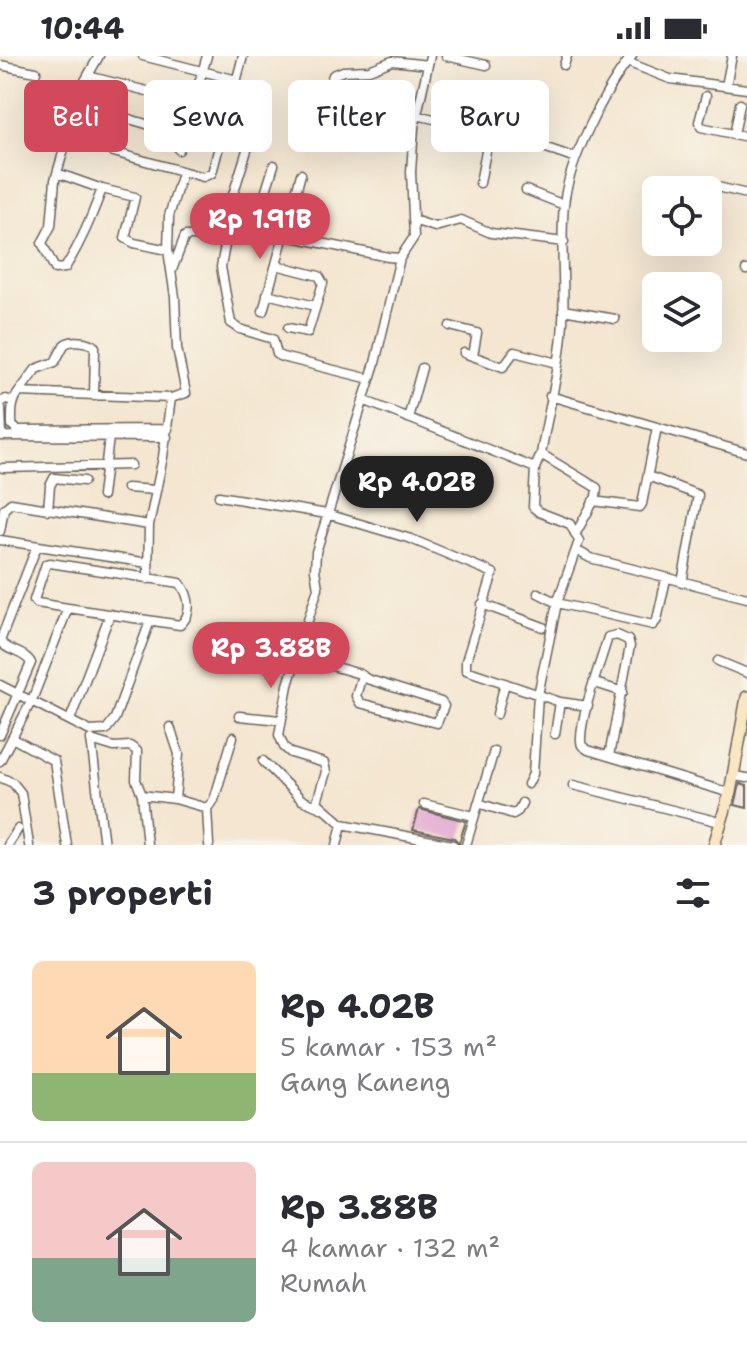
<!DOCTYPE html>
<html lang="id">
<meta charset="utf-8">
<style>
body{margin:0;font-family:"Shantell Sans",sans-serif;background:#f2f2f3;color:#2b2b33;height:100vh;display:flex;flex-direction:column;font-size:30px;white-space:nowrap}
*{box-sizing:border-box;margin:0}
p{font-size:26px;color:#7c7c81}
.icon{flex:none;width:44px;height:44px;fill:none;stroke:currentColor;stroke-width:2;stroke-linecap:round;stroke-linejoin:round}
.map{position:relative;height:789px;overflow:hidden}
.sheet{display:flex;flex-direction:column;background:#fff;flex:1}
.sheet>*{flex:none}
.hud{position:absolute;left:24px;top:24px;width:700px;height:72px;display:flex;gap:16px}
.tools{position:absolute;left:642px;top:120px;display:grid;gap:16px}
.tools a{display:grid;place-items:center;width:80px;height:80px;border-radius:12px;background:#fff;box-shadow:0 8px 32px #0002;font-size:40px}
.price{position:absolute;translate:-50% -68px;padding:0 18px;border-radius:28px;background:#d1495b;color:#fff;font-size:26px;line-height:52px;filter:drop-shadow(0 2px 4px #0008)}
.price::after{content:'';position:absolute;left:50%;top:48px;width:24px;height:18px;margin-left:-12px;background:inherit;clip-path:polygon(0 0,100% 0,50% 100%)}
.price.selected{background:#222;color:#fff}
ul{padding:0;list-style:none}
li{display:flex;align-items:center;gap:24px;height:200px;padding:0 32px}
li+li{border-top:2px solid #e1e1e2}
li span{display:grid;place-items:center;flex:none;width:224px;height:160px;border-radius:12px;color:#555}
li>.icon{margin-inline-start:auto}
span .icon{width:96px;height:96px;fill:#fffc;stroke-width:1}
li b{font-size:34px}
h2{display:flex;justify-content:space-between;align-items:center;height:96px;padding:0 32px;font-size:34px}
.chip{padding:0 28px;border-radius:12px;background:#fff;box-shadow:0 8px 32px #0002;font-size:28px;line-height:72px}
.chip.selected{background:#d1495b;color:#fff}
.status{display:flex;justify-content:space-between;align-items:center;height:56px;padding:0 40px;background:#fff;direction:ltr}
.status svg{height:22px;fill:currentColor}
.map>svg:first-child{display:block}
</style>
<div class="status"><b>10:44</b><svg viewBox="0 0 49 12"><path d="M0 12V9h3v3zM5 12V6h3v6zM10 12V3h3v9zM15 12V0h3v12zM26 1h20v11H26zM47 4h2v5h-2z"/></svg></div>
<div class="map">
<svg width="747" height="789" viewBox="0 0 747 789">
<rect width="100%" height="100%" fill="#f7f3e8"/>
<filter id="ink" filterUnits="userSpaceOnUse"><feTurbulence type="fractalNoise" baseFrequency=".0125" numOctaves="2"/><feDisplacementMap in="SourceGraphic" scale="16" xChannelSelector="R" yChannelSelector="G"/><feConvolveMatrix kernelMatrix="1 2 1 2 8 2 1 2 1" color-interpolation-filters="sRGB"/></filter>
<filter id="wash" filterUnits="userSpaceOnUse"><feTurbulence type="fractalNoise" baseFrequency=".006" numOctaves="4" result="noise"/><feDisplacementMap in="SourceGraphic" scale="32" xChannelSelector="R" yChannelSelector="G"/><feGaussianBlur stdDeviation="1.8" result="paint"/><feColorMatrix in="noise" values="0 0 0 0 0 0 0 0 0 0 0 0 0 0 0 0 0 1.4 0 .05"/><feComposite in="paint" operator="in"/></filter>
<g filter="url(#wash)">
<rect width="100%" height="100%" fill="#f4e6d0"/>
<g id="blocks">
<path fill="#e3add1" d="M740,728L747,730V752L735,749Z
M419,753L466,765L459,787L454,782L413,774Z"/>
</g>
</g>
<g filter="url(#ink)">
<use href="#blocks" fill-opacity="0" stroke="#68635b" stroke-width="2"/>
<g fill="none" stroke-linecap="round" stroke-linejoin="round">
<g stroke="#68635b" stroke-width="11">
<path id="street" d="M99,0L60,69L62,79L67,83L203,121L212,117L243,0
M143,0L237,24
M446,0L486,9
M627,6L670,23L747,33
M0,9L36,16
M564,9L567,0
M88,20L194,47
M726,30L732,0
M706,40L699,66L701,71L747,81
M71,46L184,79
M378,46L416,59L511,80L576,102
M318,65L333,19L343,15L369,14L392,5L428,9
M734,79L740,48
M67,83L55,124L51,170L42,187L55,213L65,212C81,187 91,162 102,133
M249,88L226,161L223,180L226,184L221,211L231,267L240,273L273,283L277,298L282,301L370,323
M179,94L207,0
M57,117L102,133L135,141L125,182L134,187L168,194
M688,124L747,138
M480,127L490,74
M526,134L564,149
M226,161L283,179L388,201L400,202L414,181L411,116L414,72L430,0
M413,164L435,171L461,164L491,177L564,186
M255,170L274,109
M400,202L375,307L316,496L315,514L318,532L288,629L279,679L284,691L291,697L324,707L326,716L317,746L342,768L453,789
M276,209L319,220L323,227L308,276L288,272
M172,214L185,180H223
M746,214H747
M267,238L315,250
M563,254L615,263
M263,255L301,118
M450,270L477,277L473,300
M464,297L503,311L514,296L558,307
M19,336L36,313L55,306L64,289C71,283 89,285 95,291L94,340
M550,340L747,397
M363,344L535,412L541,398C548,354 561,310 563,265C565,227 560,187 564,149C568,106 605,33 632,0
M0,346L6,343L13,345
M1,352L2,380L167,381
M408,362L422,312
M168,373L17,374L12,369C12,357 11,346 19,336L171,342L186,337L177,292L175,241L168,194L169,160L182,117
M541,398L597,432L596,441L576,477
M3,412L131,409
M648,420L698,439L682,527
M127,432L155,434
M102,440L109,381
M219,440L327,458L411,483L493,517L466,605V614L560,646L588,650
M593,445L640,451L642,448L657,371
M48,454L50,430L54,422L84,425
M0,475L4,453L11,447L149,469
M0,484L148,507
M576,494L590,502L747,542
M148,523L149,469L163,401L171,342
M538,537L557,547L653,569L657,564L666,523
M482,548L543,571
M228,582L244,589L256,584L297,600L360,618L367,623L441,646L444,650L437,667L360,647L356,640L362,619
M718,605L747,617
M595,627L623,636
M0,629L90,675L106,674L115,662L150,565
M497,658L505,627
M239,660L280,664
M70,664L110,558
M170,671L179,698L175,743
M555,678L560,646
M0,679L31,607C25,595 7,596 0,585L37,490
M12,682L54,705L67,789
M91,683L104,789
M91,684L114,691L130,690L137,695L136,724L142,739L147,789
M609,700L630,590L628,584L617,579L608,581C601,605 580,661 581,684C581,691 583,690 588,694L730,737
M0,705L32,644L68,552L37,547L34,544L46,508L50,507L180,527C190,540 193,558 180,569L68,552
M263,705L302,744L321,752
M733,720L747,722
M0,721L13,727L21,737L29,789
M528,728L533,718L538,639L557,547L579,485L570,468L539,456L533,451L535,412
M573,729L720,766
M142,739L175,743L207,752L209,789
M478,747L513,758L518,755L522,747
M424,748L474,760
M207,752L214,744L233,681
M8,789L18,773
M337,789L342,768
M466,789L494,695"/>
</g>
<g stroke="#68635b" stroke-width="14">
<path id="secondary" d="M714,789L730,737L747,641"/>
</g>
<use href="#street" stroke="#fff" stroke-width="8"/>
<use href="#secondary" stroke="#f9e7c3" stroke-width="11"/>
</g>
</g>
</svg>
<div class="tools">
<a><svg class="icon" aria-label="locate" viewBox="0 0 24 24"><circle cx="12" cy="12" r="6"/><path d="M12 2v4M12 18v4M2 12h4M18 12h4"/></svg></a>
<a><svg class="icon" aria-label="layers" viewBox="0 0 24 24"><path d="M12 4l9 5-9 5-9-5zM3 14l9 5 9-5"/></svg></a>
</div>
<b class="price" style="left:260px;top:205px">Rp 1.91B</b>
<b class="price selected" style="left:417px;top:468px">Rp 4.02B</b>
<b class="price" style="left:271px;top:634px">Rp 3.88B</b>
<div class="hud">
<a class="chip selected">Beli</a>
<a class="chip">Sewa</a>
<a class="chip">Filter</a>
<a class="chip">Baru</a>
</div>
</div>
<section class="sheet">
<h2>3 properti<svg class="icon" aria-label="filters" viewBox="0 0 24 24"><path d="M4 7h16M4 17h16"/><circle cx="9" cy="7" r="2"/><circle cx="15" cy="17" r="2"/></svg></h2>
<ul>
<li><span style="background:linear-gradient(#ffd9b3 70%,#8fb573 0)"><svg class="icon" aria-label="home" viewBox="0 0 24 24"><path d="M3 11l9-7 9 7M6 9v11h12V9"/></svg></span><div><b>Rp 4.02B</b><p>5 kamar · 153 m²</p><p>Gang Kaneng</p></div></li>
<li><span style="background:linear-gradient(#f6c9c9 60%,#7fa58c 0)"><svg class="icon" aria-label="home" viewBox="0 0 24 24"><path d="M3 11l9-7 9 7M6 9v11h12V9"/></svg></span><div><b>Rp 3.88B</b><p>4 kamar · 132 m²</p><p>Rumah</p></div></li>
</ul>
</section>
